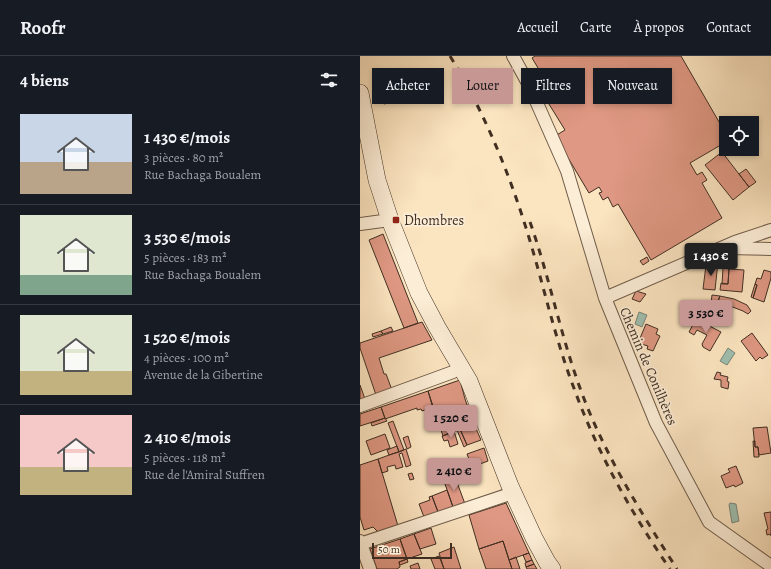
<!DOCTYPE html>
<html lang="fr">
<meta charset="utf-8">
<style>
body{margin:0;font-family:Alegreya,serif;background:#20242c;color:#f1f3f6;height:100vh;display:flex;flex-direction:column;font-size:15px;white-space:nowrap}
*{box-sizing:border-box;margin:0}
p{font-size:13px;color:#9ea1a6}
.icon{flex:none;width:22px;height:22px;fill:none;stroke:currentColor;stroke-width:2;stroke-linecap:round;stroke-linejoin:round}
.map{position:relative;flex:1;overflow:hidden}
.panel{display:flex;flex-direction:column;background:#171b24;width:360px}
.panel>*{flex:none}
.banner{position:absolute;left:12px;top:12px;width:339px;height:36px;display:flex;gap:8px}
.controls{position:absolute;left:359px;top:60px;display:grid;gap:8px}
.controls a{display:grid;place-items:center;width:40px;height:40px;border-radius:0px;background:#171b24;box-shadow:0 2px 6px #0003;font-size:20px}
.scale{position:absolute;left:12px;bottom:10px;width:80px;box-sizing:border-box;padding-left:4px;border:2px solid #402e21;border-top:0;font-size:11px;line-height:14px;white-space:nowrap;color:#402e21;-webkit-text-stroke:3px #fcedd6;paint-order:stroke}
.price{position:absolute;translate:-50% -34px;padding:0 9px;border-radius:4px;background:#c59692;color:#111;font-size:13px;line-height:26px;filter:drop-shadow(0 1px 2px #0008)}
.price::after{content:'';position:absolute;left:50%;top:24px;width:12px;height:9px;margin-left:-6px;background:inherit;clip-path:polygon(0 0,100% 0,50% 100%)}
.price.active{background:#222;color:#fff}
ul{padding:0;list-style:none}
li{display:flex;align-items:center;gap:12px;height:100px;padding:0 20px}
li+li{border-top:1px solid #363941}
li span{display:grid;place-items:center;flex:none;width:112px;height:80px;border-radius:0px;color:#555}
li>.icon{margin-inline-start:auto}
span .icon{width:48px;height:48px;fill:#fffc;stroke-width:1}
li b{font-size:17px}
h2{display:flex;justify-content:space-between;align-items:center;height:48px;padding:0 20px;font-size:17px}
.pill{padding:0 14px;border-radius:0px;background:#171b24;box-shadow:0 2px 6px #0003;font-size:14px;line-height:36px}
.pill.active{background:#c59692;color:#111}
header{display:flex;align-items:center;gap:24px;box-sizing:border-box;height:56px;padding:0 20px;background:#171b24;border-bottom:1px solid #363941}
header strong{font-size:19px}
nav{display:flex;gap:22px;margin-inline-start:auto;font-size:14px}
main{display:flex;flex:1;min-height:0}
.map>svg:first-child{display:block}
</style>
<header>
<strong>Roofr</strong>
<nav><a>Accueil</a><a>Carte</a><a>À propos</a><a>Contact</a></nav>
</header>
<main>
<section class="panel">
<h2>4 biens<svg class="icon" aria-label="filters" viewBox="0 0 24 24"><path d="M4 7h16M4 17h16"/><circle cx="9" cy="7" r="2"/><circle cx="15" cy="17" r="2"/></svg></h2>
<ul>
<li><span style="background:linear-gradient(#c9d6e8 60%,#b9a48a 0)"><svg class="icon" aria-label="home" viewBox="0 0 24 24"><path d="M3 11l9-7 9 7M6 9v11h12V9"/></svg></span><div><b>1 430 €/mois</b><p>3 pièces · 80 m²</p><p>Rue Bachaga Boualem</p></div></li>
<li><span style="background:linear-gradient(#dfe7d0 75%,#7fa58c 0)"><svg class="icon" aria-label="home" viewBox="0 0 24 24"><path d="M3 11l9-7 9 7M6 9v11h12V9"/></svg></span><div><b>3 530 €/mois</b><p>5 pièces · 183 m²</p><p>Rue Bachaga Boualem</p></div></li>
<li><span style="background:linear-gradient(#dfe7d0 70%,#c2b280 0)"><svg class="icon" aria-label="home" viewBox="0 0 24 24"><path d="M3 11l9-7 9 7M6 9v11h12V9"/></svg></span><div><b>1 520 €/mois</b><p>4 pièces · 100 m²</p><p>Avenue de la Gibertine</p></div></li>
<li><span style="background:linear-gradient(#f6c9c9 65%,#c2b280 0)"><svg class="icon" aria-label="home" viewBox="0 0 24 24"><path d="M3 11l9-7 9 7M6 9v11h12V9"/></svg></span><div><b>2 410 €/mois</b><p>5 pièces · 118 m²</p><p>Rue de l'Amiral Suffren</p></div></li>
</ul>
</section>
<div class="map">
<svg width="411" height="513" viewBox="0 0 411 513">
<rect width="100%" height="100%" fill="#fbe4c0"/>
<filter id="stains"><feTurbulence type="fractalNoise" baseFrequency=".005" numOctaves="4"/><feColorMatrix values="0 0 0 0 .2 0 0 0 0 .09 0 0 0 0 .02 0 0 0 .5 -.17"/></filter>
<radialGradient id="worn" r=".72"><stop offset=".6" stop-color="#630" stop-opacity="0"/><stop offset="1" stop-color="#630" stop-opacity=".3"/></radialGradient>
<path fill="#9fbfb0" stroke="#798577" d="M279,256L287,259L282,271L275,268Z
M368,292L375,297L367,309L360,305Z
M370,447L376,448L379,465L372,467L369,449Z"/>
<path fill="#df9883" stroke="#402e21" d="M175,0H321L366,78V86L330,107L337,119L342,116L347,124L342,127L362,162L291,204L258,148L253,151L248,141L243,144L239,137L242,136L239,131L229,137L195,80L205,74L184,40L192,35L172,2Z
M27,39L28,47L24,48L22,40Z
M362,96L389,131L373,144L345,109Z
M386,113L396,126L389,131L379,118Z
M23,178L58,267L44,272L9,184Z
M287,201L289,205L283,209L280,205Z
M358,206L355,234L343,233L346,209Z
M363,212L369,213L368,228H362Z
M369,213L384,214L382,236L360,234L361,227L368,228Z
M404,214L411,216V222L404,246L393,242L397,229L395,228L397,222L401,223Z
M395,228L397,229L393,242L391,241Z
M276,235L286,238L280,246L272,243Z
M352,239L360,240L357,248L351,247Z
M360,240L374,243L387,249L391,255L388,258L383,255L370,250L369,252L361,247V249L357,248Z
M336,263L361,276L350,295L343,291L342,288L347,279L337,274L334,279L329,276Z
M62,266L72,284L19,302L24,318H26L32,334L16,339L0,292V287Z
M286,268L298,273L296,278L300,280L293,295L287,293L288,290L278,287Z
M31,271L33,275L23,278L21,275Z
M21,275L23,278L13,281L12,278Z
M392,277L408,299L402,303L400,301L396,305L381,285Z
M357,316L361,317L360,319L368,321L367,325L369,326L368,333L361,331V324L354,323Z
M100,324L105,343L114,368L83,380L68,335Z
M0,329L5,343L0,344Z
M68,335L72,349L68,351V353L62,355L61,353L57,354V352L25,363L21,351Z
M21,351L25,362L0,370V358Z
M25,362L27,365L12,370L11,367Z
M33,365L44,394L39,396L28,367Z
M114,368L121,384L107,389L100,373Z
M407,371L411,397L399,399L398,391H395L393,372Z
M100,373L107,389L104,391L97,374Z
M94,375L98,388L90,391L88,384L84,385L82,380Z
M25,378L30,392L11,399L6,385Z
M48,380L51,391L47,393L43,382Z
M393,385H395V391H398L399,401H394Z
M37,390L39,396L29,399L27,394Z
M124,392L128,405L112,411L107,398Z
M46,393L51,409L46,411L42,397L39,398L43,411L36,413L35,409L27,411L28,415L22,417L18,403Z
M18,403L38,470L18,476L13,471L4,474L0,461V409Z
M376,410L383,427L375,431L374,429L366,432L361,420L370,416L368,413Z
M52,417L54,423L50,424L48,418Z
M95,421L105,448L93,451L84,425Z
M87,434L93,451L78,456L72,440Z
M72,440L78,456L64,461L59,448L70,444L69,441Z
M146,447L169,497L149,504L143,485L119,493L109,459Z
M411,456V480V478L407,479L406,474L408,473L404,457Z
M71,472L76,488L60,493L54,478Z
M54,478L62,498L47,503L40,483Z
M40,483L47,503L39,506L40,511L37,513H17L10,493Z
M143,485L152,513H126L119,493Z
M94,491L101,513H84L79,497Z
M169,497L172,504L166,506L163,499Z
M79,500L84,513H75L71,503Z
M156,501L160,513H152L149,504Z
M47,503L48,506L40,509L39,506Z
M172,504L174,508L166,511L165,507Z
M58,507L60,513H51L50,510Z
M174,508L177,513H167L166,511Z"/>
<g fill="none" stroke-linecap="round" stroke-linejoin="round">
<g stroke="#6f5c49" stroke-width="14">
<path id="street" d="M153,0L169,29L207,115L245,242L296,367L349,466L411,510
M0,168L30,164
M367,192L411,193
M245,242L375,186L411,174
M0,350L93,316L102,311
M0,485L10,513
M0,488L153,437"/>
</g>
<g stroke="#402e21" stroke-width="18">
<path id="secondary" d="M0,37L17,124L30,164L59,237L77,271L109,325L150,430L174,482L187,506L192,513"/>
</g>
<use href="#street" stroke="#fcedd6" stroke-width="12"/>
<use href="#secondary" stroke="#fcedd6" stroke-width="17"/>
<path stroke="#402e21" stroke-width="3" stroke-dasharray="7 7" stroke-linecap="butt" d="M90,0C125,57 151,121 170,185C185,235 196,286 215,335C238,398 272,458 310,513
M170,166C189,220 200,277 220,332C243,396 280,455 317,513"/>
</g>
<rect fill="#8f2418" stroke="#fcedd6" stroke-width="1.5" x="32" y="160" width="8" height="8" rx="2"/>
<g text-anchor="middle" stroke-width="3.5" stroke-linejoin="round" paint-order="stroke">
<g font-size="14" fill="#402e21" stroke="#fcedd6" text-anchor="start">
<text x="44" y="169">Dhombres</text>
</g>
<g font-size="14" fill="#402e21" stroke="#fcedd6">
<text transform="translate(289 310) rotate(67)" y="5">Chemin de Conilhères</text>
</g>
</g>
<rect width="100%" height="100%" filter="url(#stains)"/>
<rect width="100%" height="100%" fill="url(#worn)"/>
</svg>
<div class="controls">
<a><svg class="icon" aria-label="locate" viewBox="0 0 24 24"><circle cx="12" cy="12" r="6"/><path d="M12 2v4M12 18v4M2 12h4M18 12h4"/></svg></a>
</div>
<div class="scale">50 m</div>
<b class="price active" style="left:351px;top:221px">1 430 €</b>
<b class="price" style="left:346px;top:278px">3 530 €</b>
<b class="price" style="left:91px;top:383px">1 520 €</b>
<b class="price" style="left:94px;top:436px">2 410 €</b>
<div class="banner">
<a class="pill">Acheter</a>
<a class="pill active">Louer</a>
<a class="pill">Filtres</a>
<a class="pill">Nouveau</a>
</div>
</div>
</main>
